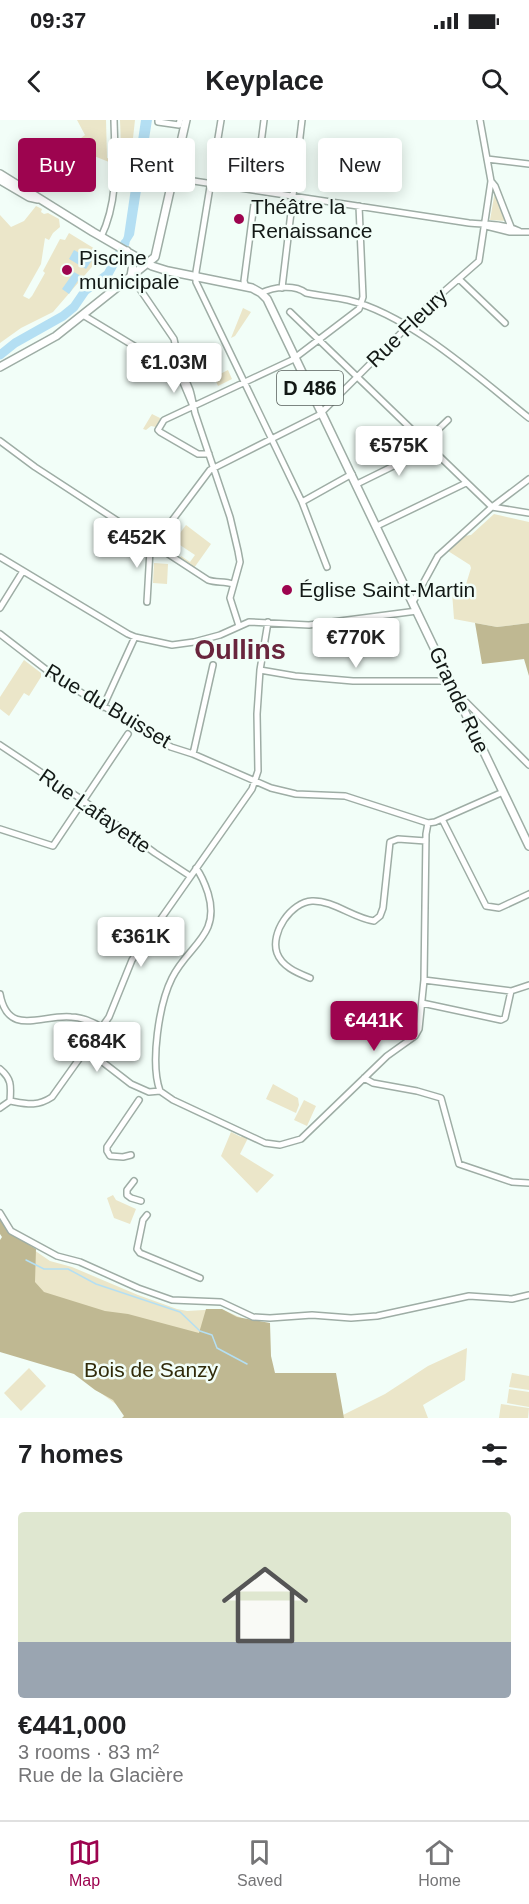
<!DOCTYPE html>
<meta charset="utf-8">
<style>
body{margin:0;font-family:Helvetica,sans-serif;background:#f2f2f2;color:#202124;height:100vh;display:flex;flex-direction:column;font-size:22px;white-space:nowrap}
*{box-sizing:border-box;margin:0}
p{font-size:20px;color:#757577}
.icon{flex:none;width:33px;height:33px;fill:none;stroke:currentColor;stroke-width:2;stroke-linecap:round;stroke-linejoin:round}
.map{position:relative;height:1298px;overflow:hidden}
.panel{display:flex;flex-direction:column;background:#fff;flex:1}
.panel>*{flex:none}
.hud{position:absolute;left:18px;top:18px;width:494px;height:54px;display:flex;gap:12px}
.price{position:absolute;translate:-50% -51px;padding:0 14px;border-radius:6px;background:#fff;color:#222;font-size:20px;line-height:39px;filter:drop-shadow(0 2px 3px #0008)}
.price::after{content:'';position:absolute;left:50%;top:36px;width:18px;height:14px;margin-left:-9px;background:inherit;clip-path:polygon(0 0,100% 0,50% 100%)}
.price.on{background:#9d044f;color:#fff}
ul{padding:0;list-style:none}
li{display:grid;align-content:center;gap:12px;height:318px;padding:0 18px}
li+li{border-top:2px solid #e0e0e0}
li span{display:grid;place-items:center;height:186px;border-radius:6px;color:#555}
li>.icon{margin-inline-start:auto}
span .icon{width:108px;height:108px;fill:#fffc;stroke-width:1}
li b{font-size:26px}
h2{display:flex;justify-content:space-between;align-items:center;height:72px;padding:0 18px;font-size:26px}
.pill{padding:0 21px;border-radius:6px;background:#fff;box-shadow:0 3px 15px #0003;font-size:21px;line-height:54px}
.pill.on{background:#9d044f;color:#fff}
.status{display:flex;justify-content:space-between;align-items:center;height:42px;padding:0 30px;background:#fff;direction:ltr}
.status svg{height:16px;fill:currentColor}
header{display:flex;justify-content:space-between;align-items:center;height:78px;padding:0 18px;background:#fff;font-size:27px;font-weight:800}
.tab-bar{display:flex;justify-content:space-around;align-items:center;height:84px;border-top:2px solid #e0e0e0;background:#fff;font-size:16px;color:#757577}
.tab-bar a{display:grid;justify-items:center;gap:3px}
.tab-bar .on{color:#9d044f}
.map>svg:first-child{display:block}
</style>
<div class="status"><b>09:37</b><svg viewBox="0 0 49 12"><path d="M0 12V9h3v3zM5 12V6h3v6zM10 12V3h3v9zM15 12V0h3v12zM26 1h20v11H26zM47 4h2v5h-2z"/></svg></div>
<header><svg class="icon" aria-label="back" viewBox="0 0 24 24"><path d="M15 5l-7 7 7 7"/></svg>Keyplace<svg class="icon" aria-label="search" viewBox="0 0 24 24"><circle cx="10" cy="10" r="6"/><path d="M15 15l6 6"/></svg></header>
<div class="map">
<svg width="529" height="1298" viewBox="0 0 529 1298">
<rect width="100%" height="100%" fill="#f2fef8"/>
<path fill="#ebe6c9" d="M77,0H106L107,38L111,39V41L109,42L94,36L81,18L85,15Z
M120,0H135L132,27L122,54Z
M495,71L507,101L490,100Z
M36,86L42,89L41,92L44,94L48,93L59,99L60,107L53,113L49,120L45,118L41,144L23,176L29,179L32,176L45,153L43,151L60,119L65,120L69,113L100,132L97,141L53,192L21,208L0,223V95L11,107L24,101Z
M243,188L251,192L235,216L231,218Z
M228,250L232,259L218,266L214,257Z
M152,294L162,299L156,307L151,306L146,310L143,309Z
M494,394L529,402V503L497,507L454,499L452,472L461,471L460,476L463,474L471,448L470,445L448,431L464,416L471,415Z
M186,405L211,424L194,448L180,438L181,436L190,442L195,435L174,421Z
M154,443L168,444L167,464L153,463Z
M24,540L41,553V557L29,576L24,573L9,596L0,589V577Z
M273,964L298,978L299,985L296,993L266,979Z
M304,980L316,986L307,1006L294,1000Z
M231,1012L241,1017L243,1015L248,1018L240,1034L274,1055L257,1073L221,1036Z
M113,1075L116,1080L136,1089L130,1104L114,1098L107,1078Z
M34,1130L50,1141L72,1147L138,1175L177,1189L187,1191L221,1189L244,1199L142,1298L132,1296L75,1254L31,1169Z
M467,1228L465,1260L423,1285L428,1298H344L343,1295L385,1274L428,1246Z
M29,1248L46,1266L21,1291L4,1273Z
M512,1253L529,1256V1270L509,1267Z
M509,1269L529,1272V1287L507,1283Z
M501,1284L529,1288L528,1298H499Z"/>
<path fill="#bfb892" d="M475,503L497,507L529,503V556L524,539L482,544Z
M0,1097L10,1113L36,1129L35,1162L44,1172L105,1191L128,1194L199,1213L206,1189H222L237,1197L270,1203L271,1236L275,1253H336L344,1298H122L124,1296L113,1280L95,1270L74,1254L0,1232V1120L2,1117L0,1114Z"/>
<path fill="#b4dff3" d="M141,0H152L134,115L122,134L118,132L124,116Z
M74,130L92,140L86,149L69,139Z
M74,152L81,156L69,174L62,169Z"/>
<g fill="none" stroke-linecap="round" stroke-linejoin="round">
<path stroke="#b4dff3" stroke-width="1.5" d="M26,1140L44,1149H68L96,1164L180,1192L200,1211L212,1215L217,1228L247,1244"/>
<path stroke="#b4dff3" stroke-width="9" d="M0,235L15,223L63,196L74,187L85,171L108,154L125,123"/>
<g stroke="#9eada5" stroke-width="8">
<path id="minor" d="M158,0V2L179,5L180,0
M221,0L196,152V162L302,382L327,447
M487,39L529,44
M174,58L469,103C486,105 503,103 519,111
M491,61L495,66L511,107
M255,70L264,0
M486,106L510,112H529
M101,117C119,80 115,40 114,0
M131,156L174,219L182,255C191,266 192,279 195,293L230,397L238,431L240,442L230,478L239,506
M459,159L505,203
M246,167L244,161L254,84
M282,168L302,0
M261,173C274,167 294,164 306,173C320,176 334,177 348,180C410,195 479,258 529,298
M290,192L492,387
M83,195L182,255
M183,257L182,260L193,286
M0,321L35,347L208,460C216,463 224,461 233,464
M424,323L448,300
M209,334H198L160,312L158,310L164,300L292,240L359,189L363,177L359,86
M357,364L430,328
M302,382L352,354
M492,387L529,393
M377,406L466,363
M0,437L128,514L135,517L172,525L194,522L220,515L249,502L309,505L417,491
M147,482L150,430L210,350L319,295L432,182L479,141L491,61L480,0
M413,482L438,436L492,387L529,359
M0,488L23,451
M0,514L57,558L171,627L193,634L271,668L296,674L345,676L428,703L435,702L503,672
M260,550L295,556L353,561H451
M457,575L462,578L529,645
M103,587L135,517
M0,625L84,681L155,733L190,756
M193,634L213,545
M442,699L486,786L499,788L529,774
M0,709L53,726L128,614
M310,858C298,853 282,847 277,833C270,813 291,782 312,781C333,780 353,798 374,801L380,796L383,788L390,722L398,719L426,721
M424,860L511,871L529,865
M0,874C8,918 42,894 71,897C83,897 93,902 103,908
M422,883L501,900L505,898L511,871
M87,930L131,964L149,972L160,971L173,980L265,1023L280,1025L301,1019L387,936L415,916L419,909L424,860L426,714L428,703
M0,949C12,959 11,966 10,981
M364,958L373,963L417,971L441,978L459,1044L512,1062L529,1063
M160,971C150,943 159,884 172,858C188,825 221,816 208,773C205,764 202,756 196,748
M0,988L10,981C27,984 37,987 52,977L109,897L132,840L252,669L258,651L257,594L260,550L268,502
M131,1035L123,1037L110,1036L107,1031V1027L139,980
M134,1061L127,1070V1075L131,1078L141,1081
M0,1093L11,1111L57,1136L80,1142L138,1168L172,1180L221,1182L253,1197L270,1198L312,1195L351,1198L377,1196L469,1176L512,1179L529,1175
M147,1095L143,1100L137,1129L140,1133L200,1158"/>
</g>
<g stroke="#9eada5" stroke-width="10">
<path id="major" d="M0,54L93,112L152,146L168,151L252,168L261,173L267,179L529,726
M0,60L29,77L38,79
M127,131L133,144L131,156
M0,247L56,216L155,137L186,0"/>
</g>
<use href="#minor" stroke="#fff" stroke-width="5"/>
<use href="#major" stroke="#fff" stroke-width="7"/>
</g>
<g fill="#9d044f" stroke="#f2fef8" stroke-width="2">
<circle cx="239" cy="99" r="6"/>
<circle cx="67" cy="150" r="6"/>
<circle cx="287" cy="470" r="6"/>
</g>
<g text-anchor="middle" stroke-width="5" stroke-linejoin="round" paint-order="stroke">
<rect fill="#f2fef8" stroke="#565e5a" stroke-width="1.5" x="277" y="251" width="66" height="34" rx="4.5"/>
<g font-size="20" font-weight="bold" fill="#131916">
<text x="310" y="275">D 486</text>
</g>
<g font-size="21" fill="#131916" stroke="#f2fef8" text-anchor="start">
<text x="251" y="94">Théâtre la<tspan x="251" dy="24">Renaissance</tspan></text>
<text x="79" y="145">Piscine<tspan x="79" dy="24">municipale</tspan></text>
<text x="299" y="477">Église Saint-Martin</text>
</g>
<g font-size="21" fill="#131916" stroke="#f2fef8">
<text transform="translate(407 208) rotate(-44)" y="7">Rue Fleury</text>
<text transform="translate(459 580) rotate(65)" y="7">Grande Rue</text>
<text transform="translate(108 586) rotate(31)" y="7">Rue du Buisset</text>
<text transform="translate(95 691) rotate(35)" y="7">Rue Lafayette</text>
</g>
<g font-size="21" fill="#302a09" stroke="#f2fef8">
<text x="151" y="1257">Bois de Sanzy</text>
</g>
<g font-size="27" font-weight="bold" fill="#69253d" stroke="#f2fef8">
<text x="240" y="539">Oullins</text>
</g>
</g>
</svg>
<b class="price" style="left:174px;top:274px">€1.03M</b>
<b class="price" style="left:399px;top:357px">€575K</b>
<b class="price" style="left:137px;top:449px">€452K</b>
<b class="price" style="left:356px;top:549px">€770K</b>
<b class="price" style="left:141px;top:848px">€361K</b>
<b class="price on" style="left:374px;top:932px">€441K</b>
<b class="price" style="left:97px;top:953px">€684K</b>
<div class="hud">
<a class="pill on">Buy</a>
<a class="pill">Rent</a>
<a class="pill">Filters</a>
<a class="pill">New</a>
</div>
</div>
<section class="panel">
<h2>7 homes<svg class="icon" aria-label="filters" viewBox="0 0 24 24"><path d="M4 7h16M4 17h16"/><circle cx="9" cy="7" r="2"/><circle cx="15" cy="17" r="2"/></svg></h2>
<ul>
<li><span style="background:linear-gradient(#dfe7d0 70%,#9aa5b1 0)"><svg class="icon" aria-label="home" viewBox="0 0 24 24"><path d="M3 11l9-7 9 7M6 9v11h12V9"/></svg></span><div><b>€441,000</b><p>3 rooms · 83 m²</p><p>Rue de la Glacière</p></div></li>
</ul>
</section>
<nav class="tab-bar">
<a class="on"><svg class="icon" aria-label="map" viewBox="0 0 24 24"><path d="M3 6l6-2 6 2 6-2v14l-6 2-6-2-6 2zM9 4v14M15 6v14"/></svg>Map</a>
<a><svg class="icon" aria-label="saved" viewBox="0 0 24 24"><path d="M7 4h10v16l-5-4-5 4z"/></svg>Saved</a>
<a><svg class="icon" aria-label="home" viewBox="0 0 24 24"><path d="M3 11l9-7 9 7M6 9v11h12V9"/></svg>Home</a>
</nav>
